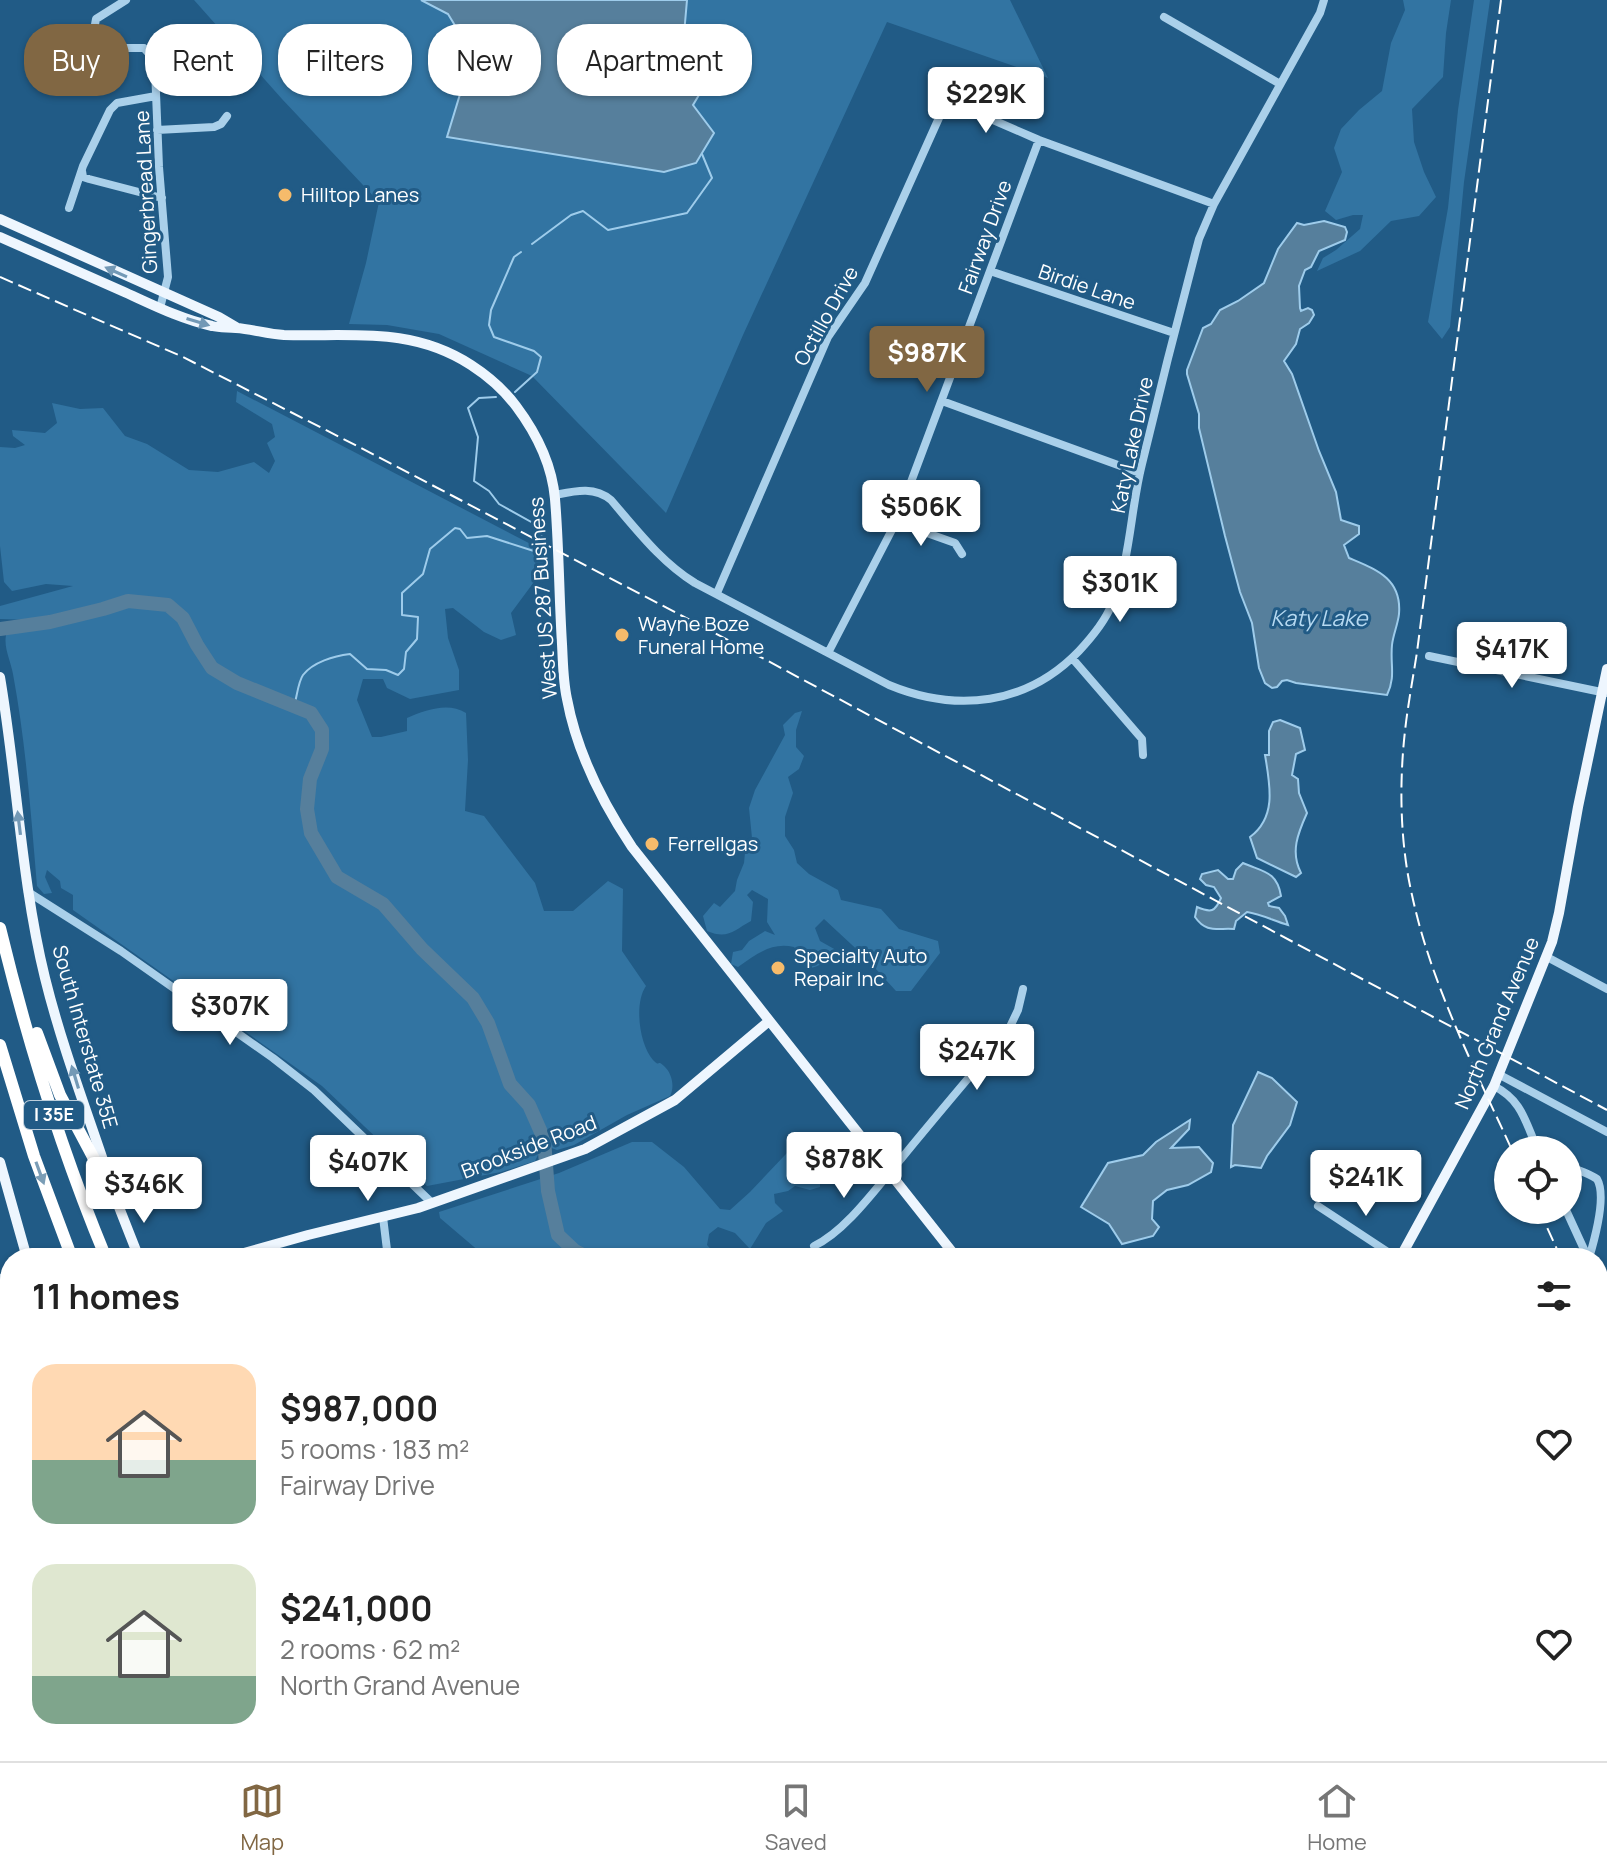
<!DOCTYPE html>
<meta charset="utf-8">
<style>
body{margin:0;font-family:Manrope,sans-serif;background:#f2f2f2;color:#222;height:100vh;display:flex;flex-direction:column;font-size:30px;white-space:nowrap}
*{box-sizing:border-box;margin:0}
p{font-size:26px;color:#767676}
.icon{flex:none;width:44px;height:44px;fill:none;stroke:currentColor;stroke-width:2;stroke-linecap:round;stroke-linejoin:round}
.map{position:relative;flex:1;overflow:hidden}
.panel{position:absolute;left:0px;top:1248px;width:1608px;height:514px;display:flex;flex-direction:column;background:#fff;border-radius:32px 32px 0 0;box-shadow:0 2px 6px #0004}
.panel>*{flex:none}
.banner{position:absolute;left:24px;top:24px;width:800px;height:72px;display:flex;gap:16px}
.controls{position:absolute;left:1494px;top:1136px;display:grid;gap:16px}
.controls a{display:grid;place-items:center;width:88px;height:88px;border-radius:50%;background:#fff;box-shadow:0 2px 6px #0004;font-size:40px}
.price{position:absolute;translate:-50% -68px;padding:0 18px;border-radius:8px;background:#fff;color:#222;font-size:26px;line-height:52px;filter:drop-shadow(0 2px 4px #0008)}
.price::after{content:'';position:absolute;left:50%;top:48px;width:24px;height:18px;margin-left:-12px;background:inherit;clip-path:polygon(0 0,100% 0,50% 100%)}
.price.active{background:#816743;color:#fff}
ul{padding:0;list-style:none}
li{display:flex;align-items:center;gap:24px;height:200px;padding:0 32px}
li span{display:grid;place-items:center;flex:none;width:224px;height:160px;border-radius:24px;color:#555}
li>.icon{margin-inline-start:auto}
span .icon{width:96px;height:96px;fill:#fffc;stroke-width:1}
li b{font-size:34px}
h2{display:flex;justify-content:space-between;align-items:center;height:96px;padding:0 32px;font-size:34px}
.tag{padding:0 28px;border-radius:32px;background:#fff;box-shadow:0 2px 6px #0004;font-size:28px;line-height:72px}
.tag.active{background:#816743;color:#fff}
.dock{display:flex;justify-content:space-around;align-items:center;height:112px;border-top:2px solid #e0e0e0;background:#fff;font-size:22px;color:#767676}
.dock a{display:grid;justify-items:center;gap:4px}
.dock .active{color:#816743}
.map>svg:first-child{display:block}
</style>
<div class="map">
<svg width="1607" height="1761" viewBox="0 0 1607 1761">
<rect width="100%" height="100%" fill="#215b86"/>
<path fill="#3274a2" d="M194,0H1010L1048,78L887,22L743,335L666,513L532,376L439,334L387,325L349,324L366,263L379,202L282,99Z
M1403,0H1451L1446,33L1443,77L1412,109L1414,142L1424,172L1436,197L1419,216L1391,221L1360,251L1317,271L1323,258L1336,250L1360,229L1363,215H1353L1336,220L1325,211L1342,172L1334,148L1341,129L1359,110L1382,91L1391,43L1405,10Z
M1474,0H1490L1464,182L1450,327L1442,339L1428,322L1448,208L1458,110Z
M237,391L548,553V563L511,613L516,635L501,640L484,632L453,608L445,609L448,638L459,670V690L410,699L387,688L383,679H363L357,700L372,737H381L407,731V718C426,710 448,702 466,713L468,760L465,811L484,816L535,883L544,911H573L608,881L623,889L622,951L646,986C634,1003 639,1044 653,1060C661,1068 656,1059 664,1066C672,1073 675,1087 670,1096L627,1115L574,1145L557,1150L543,1145L535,1161L501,1172L427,1186L322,1086L73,910V895L61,888L60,881L47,870L45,877L52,893L44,894L37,886C31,815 26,744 13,674C11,661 2,645 7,632L69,624L91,613L61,614L33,620L0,619V606L73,586L46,584L12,591L4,582L0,546V447L15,448L25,445L13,436L12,430L45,433L57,423L52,403L80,409L103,408L125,436L147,444L189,470L218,472L254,462L269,473L275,461L267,443L275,437L272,424L236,402Z
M802,711L796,730V747L804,756L799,769L788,777L793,793L785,817V836L794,850L797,863L809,874L838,890L841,900L881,909L899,929L938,941L940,953L911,991H896L865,957L824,919L815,928L820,941L836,950C828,961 820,967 806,969L801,955L794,947C771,942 757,954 738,967L731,964L733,952L742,950L749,941L765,931L775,935L767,922L768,899L752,890L747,895L753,902L751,921C734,930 728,940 707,931L703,916L714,903L720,907L735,891L737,880L744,863L745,853L752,838L749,808L755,790L785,735L783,725L795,713Z
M804,1135L808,1145L800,1159L809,1156L820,1159V1187L810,1190L795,1186L788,1191L774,1194L775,1203L783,1211L766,1223L750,1249L735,1233L718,1227L709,1234L707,1245L719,1258H487L440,1218L439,1212L559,1173L632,1142H652L684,1167L720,1209L730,1210L750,1192Z
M0,1650L7,1652L3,1667L8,1674L10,1675V1702L4,1699L0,1700Z
M189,1752H269L273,1761H183Z
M570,1752H653L641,1761H577Z
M676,1752H1131L1149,1761H684Z"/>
<path fill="#567f9c" stroke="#9ecceb" stroke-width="2" d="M421,0H687L683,46L687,62L711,76L716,86L699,95L693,105L714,133L696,163L664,172L447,137L464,81L465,42L448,14Z
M445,33L451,55L439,58L437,56V35Z
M1324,221L1345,227L1347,232L1345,240L1319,251L1311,267L1305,270L1299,286L1300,308L1301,311L1308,308L1312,310L1314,315L1309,323L1300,329L1296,344L1284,361L1292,374L1319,451L1336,492L1341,520L1359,526V534L1344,545L1349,558C1375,569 1402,578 1399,614C1398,624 1393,635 1392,645C1390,665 1396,676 1387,695L1296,683L1287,680L1282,681L1277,687L1272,688L1265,683L1259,668L1252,623L1240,592L1225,536L1199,428V414L1187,374V370L1203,328L1211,324L1220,310L1238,301L1264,283L1278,249L1297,223L1304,225Z
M1280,720L1300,728L1305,750L1296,754L1292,775L1298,779L1299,793L1307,813C1298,833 1290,852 1301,873L1296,877L1257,858L1250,837C1277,817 1270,785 1265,755H1269V731L1273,722Z
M1243,863C1263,872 1277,871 1281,896L1268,903L1269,906L1279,908L1285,916L1288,925C1274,921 1261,914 1247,912L1236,921L1234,929C1216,928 1206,933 1195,917L1197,907C1211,913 1215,912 1221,898L1214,887L1206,885L1200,879L1202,874L1218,870L1228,879H1233L1236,870Z
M1258,1072L1272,1078L1297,1102L1290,1125L1267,1156L1261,1168L1235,1165L1231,1167L1233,1125Z
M1190,1120L1189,1129L1171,1148L1199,1147L1213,1163L1211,1172L1188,1185L1167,1190L1153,1201L1152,1219L1159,1227L1153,1236L1122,1244L1109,1224L1081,1207L1108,1163L1143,1155L1156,1142Z"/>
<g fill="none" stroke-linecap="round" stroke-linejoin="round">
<path stroke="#9ecceb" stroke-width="2" d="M532,244L571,215L583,211L608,230L687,213L712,178L702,154
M515,392L537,372L541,357L534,351L494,337L489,325L491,310L514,257L521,252
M294,706C297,697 298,682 303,675C313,662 334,656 350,654L367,669L386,670L398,675L404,669L406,652L417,639L418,617L402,615V593L423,574L430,549L455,528L460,529L467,538L487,536L540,553L542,528L499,504L489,491L474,481L478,437L468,408L479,398L496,397"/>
<path stroke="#567f9c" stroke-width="14" d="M0,629L50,622L103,609L128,601L168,605L183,618L197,645L212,668L237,683L311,713L322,730V749L310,779L307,809L311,833L337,877L383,904L422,949L473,998L488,1023L510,1084L529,1105L544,1139L548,1191L558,1235L575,1251L589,1258
M749,1752L752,1761"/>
<path stroke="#aad0ea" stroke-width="8" d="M126,0L96,19L92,41L95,48H144L152,57L155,69L159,167L168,277L160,308
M1164,17L1280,84
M157,130L214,127L221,124L227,116
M82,171L83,177L89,179L162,198
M69,208L83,166L110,110L117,103L156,96
M990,271L1174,333
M942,401L1140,473
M555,495C575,491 594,486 611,500C637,530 661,562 695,583L889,685C957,713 1027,705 1079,651C1092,637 1104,623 1111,606C1131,561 1130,511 1142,464C1160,389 1179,314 1199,239L1214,204L1320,13L1324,0
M896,522L955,543L962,554
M717,593L828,337L865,283L947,100L1039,140L1214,204
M828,653L896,522L1039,140
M1429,656L1606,693
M1072,658L1142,739L1143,755
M28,892L121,951L273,1058L314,1090L432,1203
M1547,957L1607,989
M1498,1074L1607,1132
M1494,1086C1523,1101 1525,1122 1538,1150
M1568,1166C1577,1170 1589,1173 1597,1179C1607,1196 1595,1238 1589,1258
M1318,1206L1397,1258
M1566,1210L1588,1258
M383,1217L387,1250L383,1258
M814,1246C846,1231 877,1187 901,1159C936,1116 972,1074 1008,1031L1018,1010L1023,989
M0,1278L10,1277
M1598,1279L1607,1298
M0,1354L10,1350
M1598,1636L1607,1618
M970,1752C1001,1761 1032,1761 1063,1752
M1405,1752L1422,1761
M838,1761L847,1752
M1096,1761L1098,1752
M1530,1761L1535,1752"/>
<path stroke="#eef6fe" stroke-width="10" d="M0,219L219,317L236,327
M0,237C41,255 81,273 122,291C151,304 180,319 212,326C220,328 228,327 236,328C252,329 267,334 284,335C351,337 411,326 471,365C488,376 504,390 516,406C537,434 552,464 555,499C559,547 559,596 562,644C563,662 563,681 567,699C577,753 602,802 632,847L957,1258
M0,677C17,777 21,880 45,978C62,1047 88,1114 110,1181
M0,1162L27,1258
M115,1197L139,1258
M226,1258L308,1235L418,1208L585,1149L675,1100L769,1021
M1400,1258L1494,1086L1552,942L1559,913L1578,807L1607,669
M1598,1655L1607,1660
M277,1752L281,1761
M372,1752L376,1761"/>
<path stroke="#fff" stroke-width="12" d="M0,928C27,1040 62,1152 106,1258
M37,1033L60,1095L118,1204
M0,1045L34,1156L72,1258
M303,1752L308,1761
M341,1752L345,1761"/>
<path stroke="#fff" stroke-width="2" stroke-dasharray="14 6" stroke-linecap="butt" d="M1501,0L1417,652C1413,678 1408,704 1405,731C1399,784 1400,843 1412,895C1431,984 1474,1067 1512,1150
M0,277L183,357L361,448L753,653L1607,1110
M1539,1210L1561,1258
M1598,1340L1607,1360"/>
</g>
<defs><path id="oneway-solid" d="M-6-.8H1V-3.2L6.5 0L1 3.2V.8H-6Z" transform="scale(2)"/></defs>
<g fill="#7399b6">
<use href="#oneway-solid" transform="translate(116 272) rotate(-156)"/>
<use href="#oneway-solid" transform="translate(198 322) rotate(17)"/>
<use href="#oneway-solid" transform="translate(19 823) rotate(-97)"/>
<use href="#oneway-solid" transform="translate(75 1077) rotate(-107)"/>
</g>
<use fill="#7a9db6" href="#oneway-solid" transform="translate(40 1173) rotate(70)"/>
<g fill="#f6bb6b" stroke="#215b86" stroke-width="3">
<circle cx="285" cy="195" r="8"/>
<circle cx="622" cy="635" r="8"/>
<circle cx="652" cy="844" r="8"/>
<circle cx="778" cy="968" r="8"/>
</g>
<g text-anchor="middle" stroke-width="6" stroke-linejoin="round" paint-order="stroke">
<rect fill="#215b86" stroke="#bccedb" stroke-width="2" x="24" y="1101" width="60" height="28" rx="6"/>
<g font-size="18" font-weight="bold" fill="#fff">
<text x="54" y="1121">I 35E</text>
</g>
<g font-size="20" fill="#fff" stroke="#215b86">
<text transform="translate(146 192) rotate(-93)" y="7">Gingerbread Lane</text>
<text transform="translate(985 237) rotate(-70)" y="7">Fairway Drive</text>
<text transform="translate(1087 287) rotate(19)" y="7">Birdie Lane</text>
<text transform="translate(826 316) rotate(-61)" y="7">Octillo Drive</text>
<text transform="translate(1132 445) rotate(-78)" y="7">Katy Lake Drive</text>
<text transform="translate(543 598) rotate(-94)" y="7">West US 287 Business</text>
<text transform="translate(1497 1023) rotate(-67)" y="7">North Grand Avenue</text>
<text transform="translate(85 1037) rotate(74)" y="7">South Interstate 35E</text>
<text transform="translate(529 1147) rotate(-21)" y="7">Brookside Road</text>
</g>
<g font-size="20" fill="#fff" stroke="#215b86" text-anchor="start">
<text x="301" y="202">Hilltop Lanes</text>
<text x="638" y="631">Wayne Boze<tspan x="638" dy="23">Funeral Home</tspan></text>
<text x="668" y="851">Ferrellgas</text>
<text x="794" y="963">Specialty Auto<tspan x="794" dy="23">Repair Inc</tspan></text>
</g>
<g font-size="22" font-style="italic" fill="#b6d9f1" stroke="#215b86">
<text x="1319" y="626">Katy Lake</text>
</g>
</g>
</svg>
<div class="controls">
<a><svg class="icon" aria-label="locate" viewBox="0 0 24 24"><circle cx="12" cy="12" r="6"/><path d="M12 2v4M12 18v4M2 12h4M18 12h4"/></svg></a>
</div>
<b class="price" style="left:986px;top:135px">$229K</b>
<b class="price active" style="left:927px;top:394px">$987K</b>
<b class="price" style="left:921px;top:548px">$506K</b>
<b class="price" style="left:1120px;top:624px">$301K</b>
<b class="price" style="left:1512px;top:690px">$417K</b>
<b class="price" style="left:230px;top:1047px">$307K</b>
<b class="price" style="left:977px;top:1092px">$247K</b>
<b class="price" style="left:844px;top:1200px">$878K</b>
<b class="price" style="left:368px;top:1203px">$407K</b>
<b class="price" style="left:1366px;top:1218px">$241K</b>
<b class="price" style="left:144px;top:1225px">$346K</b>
<div class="banner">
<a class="tag active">Buy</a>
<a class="tag">Rent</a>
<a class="tag">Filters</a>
<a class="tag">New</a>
<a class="tag">Apartment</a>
</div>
<section class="panel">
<h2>11 homes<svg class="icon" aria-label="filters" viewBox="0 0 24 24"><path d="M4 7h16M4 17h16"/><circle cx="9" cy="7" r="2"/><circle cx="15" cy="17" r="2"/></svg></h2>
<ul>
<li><span style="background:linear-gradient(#ffd9b3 60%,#7fa58c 0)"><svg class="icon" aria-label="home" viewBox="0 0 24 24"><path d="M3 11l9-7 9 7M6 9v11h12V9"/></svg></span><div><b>$987,000</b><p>5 rooms · 183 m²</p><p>Fairway Drive</p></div><svg class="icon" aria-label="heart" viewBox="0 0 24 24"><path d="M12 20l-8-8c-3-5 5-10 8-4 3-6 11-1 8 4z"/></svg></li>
<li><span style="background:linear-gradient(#dfe7d0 70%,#7fa58c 0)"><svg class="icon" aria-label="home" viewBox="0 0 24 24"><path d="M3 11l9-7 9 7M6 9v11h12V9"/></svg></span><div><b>$241,000</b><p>2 rooms · 62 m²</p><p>North Grand Avenue</p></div><svg class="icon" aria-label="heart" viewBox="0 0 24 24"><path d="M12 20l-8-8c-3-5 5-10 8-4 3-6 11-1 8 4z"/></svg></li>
</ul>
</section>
</div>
<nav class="dock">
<a class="active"><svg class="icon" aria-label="map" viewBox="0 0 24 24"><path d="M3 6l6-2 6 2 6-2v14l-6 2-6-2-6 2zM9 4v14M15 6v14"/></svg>Map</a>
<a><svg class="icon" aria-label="saved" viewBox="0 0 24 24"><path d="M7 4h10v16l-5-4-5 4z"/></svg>Saved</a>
<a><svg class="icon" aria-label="home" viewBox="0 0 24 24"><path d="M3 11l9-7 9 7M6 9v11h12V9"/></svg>Home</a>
</nav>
